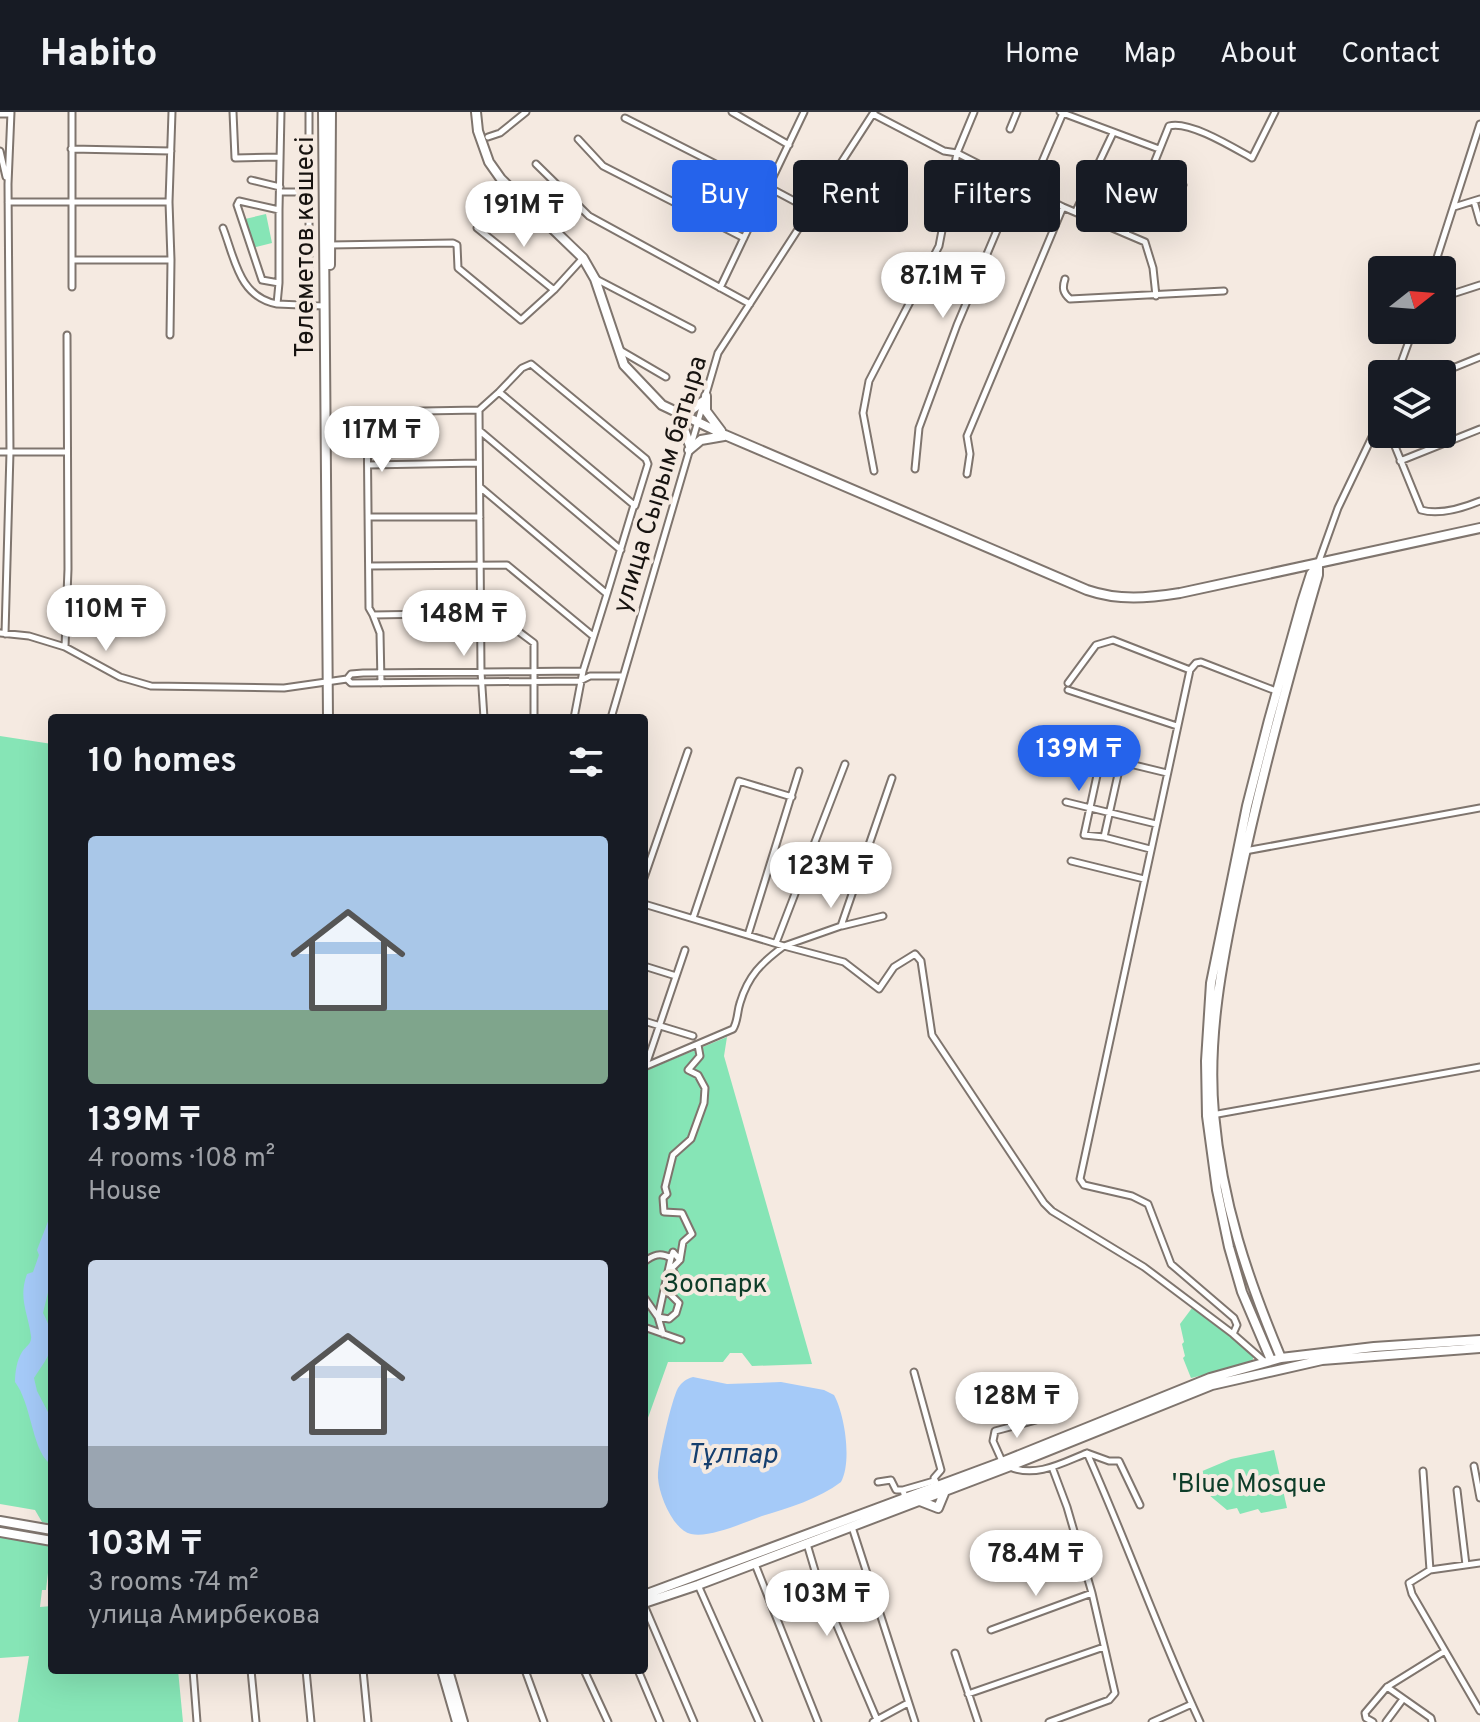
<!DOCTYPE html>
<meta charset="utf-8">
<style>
body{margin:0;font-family:Overpass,sans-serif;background:#20242c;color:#f1f3f6;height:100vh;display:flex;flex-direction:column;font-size:30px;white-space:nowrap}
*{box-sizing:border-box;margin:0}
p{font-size:26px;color:#9ea1a6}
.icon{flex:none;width:44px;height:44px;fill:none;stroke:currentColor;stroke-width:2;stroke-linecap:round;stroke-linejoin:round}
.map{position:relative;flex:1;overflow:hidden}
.side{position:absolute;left:48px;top:602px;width:600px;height:960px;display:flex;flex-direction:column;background:#171b24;border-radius:8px;box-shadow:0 8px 32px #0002}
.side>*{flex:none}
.hud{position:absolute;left:672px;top:48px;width:688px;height:72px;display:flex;gap:16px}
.needle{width:52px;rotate:73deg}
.fabs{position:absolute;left:1368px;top:144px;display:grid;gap:16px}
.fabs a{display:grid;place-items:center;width:88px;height:88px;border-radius:8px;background:#171b24;box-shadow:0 8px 32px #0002;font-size:40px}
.price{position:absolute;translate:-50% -68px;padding:0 18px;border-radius:28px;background:#fff;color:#222;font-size:26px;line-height:52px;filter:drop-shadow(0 2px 4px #0008)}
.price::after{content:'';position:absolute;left:50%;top:48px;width:24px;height:18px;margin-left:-12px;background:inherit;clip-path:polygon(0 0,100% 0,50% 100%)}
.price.current{background:#2563eb;color:#fff}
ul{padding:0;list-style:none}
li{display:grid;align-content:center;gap:16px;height:424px;padding:0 40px}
li span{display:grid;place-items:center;height:248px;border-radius:8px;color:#555}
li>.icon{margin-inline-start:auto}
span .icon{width:144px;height:144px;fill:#fffc;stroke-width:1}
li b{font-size:34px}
h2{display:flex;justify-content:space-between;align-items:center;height:96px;padding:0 40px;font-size:34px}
.tag{padding:0 28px;border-radius:8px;background:#171b24;box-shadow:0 8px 32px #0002;font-size:28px;line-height:72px}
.tag.current{background:#2563eb;color:#fff}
header{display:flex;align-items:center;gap:48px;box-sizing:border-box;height:112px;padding:0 40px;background:#171b24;border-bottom:2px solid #363941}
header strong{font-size:38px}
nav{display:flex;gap:44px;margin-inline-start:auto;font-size:28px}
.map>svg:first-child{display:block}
</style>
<header>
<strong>Habito</strong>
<nav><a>Home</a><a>Map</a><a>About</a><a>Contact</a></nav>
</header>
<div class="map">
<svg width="1480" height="1610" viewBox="0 0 1480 1610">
<rect width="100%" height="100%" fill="#f5eae1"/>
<path fill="#86e5b6" d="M266,102L272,131L252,136L245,107Z
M0,624L52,632V1412L42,1410L35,1398L0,1392Z
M727,925L724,944L812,1252L752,1254L742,1241H730L723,1250H668L644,1317V959Z
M1192,1196L1254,1242L1252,1251L1191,1266L1183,1246L1185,1244L1182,1232L1184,1230L1180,1212Z
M1274,1338L1287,1396L1261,1401L1258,1397L1240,1402L1237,1396L1227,1398L1197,1373L1200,1360L1231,1347Z
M0,1423L52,1432V1449L49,1452L46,1478H42L40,1495L52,1494V1558H178L183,1610H18L29,1544L0,1546Z"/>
<path fill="#a5caf8" d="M52,1099V1164L43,1201C59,1232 52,1239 34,1266L37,1279L50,1304L52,1348L48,1350C32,1335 31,1291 15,1270C15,1260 17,1248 22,1240C26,1234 32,1232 31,1224C28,1201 18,1186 27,1162L33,1160L39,1143L37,1138Z
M693,1265L727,1272L781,1270L824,1278L834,1283C845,1303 852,1350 841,1370C819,1387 788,1396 762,1404C743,1411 710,1426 691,1422C673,1418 659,1383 658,1366C657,1351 671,1289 678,1276C682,1270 686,1267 693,1265Z"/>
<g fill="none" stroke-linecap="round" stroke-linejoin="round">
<g stroke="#7f756e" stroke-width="9">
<path id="minor" d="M72,0V175
M233,0L235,46L280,45
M309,0V80
M732,0L789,33
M1060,0L1159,37
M0,2H11
M873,2L944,39L957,41L1063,95L1145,130L1153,156L1156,184
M625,6L767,78
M1010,17L1017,0
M488,25L500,21L526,0
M578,27L603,54L744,126
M71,37L171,39
M0,39L6,65
M536,52L589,104L750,192
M1151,63L1183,73
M251,68L280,75
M768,75L811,98
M1030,78L1063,1
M280,80H309V194
M1474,89L1480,110
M8,90H169L171,148
M169,90L172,0
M1454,95L1480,87
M279,98L281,0
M1076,99L1113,21
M223,116C235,147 239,185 277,192
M477,116L554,178
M1126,121L1169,14C1189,8 1234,36 1252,46L1275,0
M330,133L453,131L457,133L458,156L521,208L554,178L583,146
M73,148H171L170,223
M1433,158L1480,12
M596,167L692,217
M1065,167C1062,176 1063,181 1070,187L1224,179
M279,171V98L239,89L237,93L262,168L279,171L277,192L324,194
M720,176L804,0
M1443,185L1480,173
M618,237L666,265
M1397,262L1413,218
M1438,262L1480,245
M499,280L522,256L531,252L646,347L648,352L635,394
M479,298L499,280L634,393L607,482
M480,319L621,438
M1390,322L1421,398C1439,403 1463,396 1480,389
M0,340H67
M1400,349L1480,317
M368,353L479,351
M915,357L919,316L957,213L1017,71
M874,359L863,301L869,269L939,134L957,41L974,0
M967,362L970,342L967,324L1063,95
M480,375L607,482L583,559L574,606
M369,405H480
M1319,449L1338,396L1382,304
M369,454L507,453L593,524
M373,503L369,496L367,300L479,298L481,560L484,606
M0,521L29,524L65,535L120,565L151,574L284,576L347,567L351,571L580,569L590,564H623
M5,522L10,340L8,72L11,0
M65,535L68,457L67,223
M347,567L351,562L363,561L583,559
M381,571L380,521L373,503L494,501L534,531V606
M1068,571L1096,533L1113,528L1190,558
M1068,578L1177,614
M611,606L718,241L874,0
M1064,636L1167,661
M1101,645L1084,723L1104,725L1150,737
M1066,690L1156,712
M1104,725L1121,649
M1245,739L1480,696
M1071,749L1144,767
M644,766L688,639
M644,792L784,834L841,814L892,666
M693,806L739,669L792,685
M842,814L883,804
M748,823L799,659
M776,831L845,652
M644,854L676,864
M644,909L693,924
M646,953L685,838
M644,955L733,917C738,909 737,900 740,891C748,864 761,851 784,834L844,850L879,877L894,855L915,842L921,849L932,923L1044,1091L1052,1099L1144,1155L1233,1222L1265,1250
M1212,1003L1480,955
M680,1148L683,1130L692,1122L682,1101L664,1100L663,1086L667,1082L665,1075L673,1043L691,1027L704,991L705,976L698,963L688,958L700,944L698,933
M644,1150C653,1143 660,1140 671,1146L673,1140L680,1148L672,1156L676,1165L666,1178L679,1191L676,1201L669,1207L658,1205
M644,1185L658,1205L663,1222
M658,1205L671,1146
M644,1215L681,1228
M1233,1222L1237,1213L1234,1206L1171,1152L1148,1092L1132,1084L1084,1073L1080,1067L1190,558L1196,551L1201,550L1276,579
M914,1260L941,1358L934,1366L938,1374
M1087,1341C1127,1430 1159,1522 1200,1610
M1002,1349L993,1329L995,1319L1036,1308
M1474,1354L1480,1386
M1010,1355C1036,1366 1062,1351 1087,1341L1109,1349H1119L1140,1393
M1423,1359L1430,1458
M878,1370L891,1368L896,1378H903L905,1386
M903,1378L934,1369
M1457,1378L1466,1453
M852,1415L915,1610
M807,1432L818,1469L878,1610
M1480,1451L1430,1458L1409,1471L1412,1482L1480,1599
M755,1452L818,1610
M698,1473L759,1610
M644,1493L694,1610
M991,1518L1092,1481
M955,1541L978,1610
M193,1558L197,1610
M251,1558L256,1610
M306,1558L311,1610
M363,1558L368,1610
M525,1558L544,1610
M584,1558L608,1610
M638,1558L660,1610
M1387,1575L1431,1606L1432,1610
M968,1582L1104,1535
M873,1610L908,1591
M1049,1610L1109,1588L1115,1581L1092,1481L1067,1395L1052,1355
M1152,1610L1192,1592
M1373,1610L1366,1606L1365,1601L1387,1575L1445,1539
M1386,1610L1403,1587"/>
</g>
<g stroke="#7f756e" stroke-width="12">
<path id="major" d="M323,0L328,606
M476,0L478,19L489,50L501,67L583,146L595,167L624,253L662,293L725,323L1087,478C1119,489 1148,486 1180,481L1480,416
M330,153L331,0
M706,284V299L721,319
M677,300L691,298L705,288
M679,303L690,334
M689,338L701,328L724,324
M1281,1246C1247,1165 1222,1091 1214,1002C1207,926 1222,849 1238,774C1260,669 1288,566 1318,463V453
M1271,1248L1242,1180L1229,1135L1217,1078L1207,1004L1206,949L1211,871L1247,694L1269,608L1302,490L1311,462L1318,453
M920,1389L938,1396L945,1379
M0,1409L52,1418
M0,1420L52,1429
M644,1483L1002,1350L1210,1266L1281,1246L1374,1235L1480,1228
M644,1491L698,1473L1008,1355L1212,1273L1322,1248L1480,1236
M442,1558L457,1610
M448,1558L463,1610"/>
</g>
<use href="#minor" stroke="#fff" stroke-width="5"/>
<use href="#major" stroke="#fff" stroke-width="8"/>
</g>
<g text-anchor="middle" stroke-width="8" stroke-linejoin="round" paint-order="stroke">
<g font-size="26" fill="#171310" stroke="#f5eae1">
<text transform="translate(304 135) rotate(-90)" y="9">Төлеметов көшесі</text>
<text transform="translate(659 372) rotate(-73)" y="9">улица Сырым батыра</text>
</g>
<g font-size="26" fill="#0d3d29" stroke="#f5eae1">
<text x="715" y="1180">Зоопарк</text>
<text x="1249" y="1380">'Blue Mosque</text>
</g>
<g font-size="28" font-style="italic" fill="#153f6f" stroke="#f5eae1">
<text x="732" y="1351">Тұлпар</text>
</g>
</g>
</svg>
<div class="fabs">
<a><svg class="needle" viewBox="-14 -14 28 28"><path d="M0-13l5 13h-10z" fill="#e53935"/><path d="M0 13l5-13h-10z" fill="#9ea1a6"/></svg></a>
<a><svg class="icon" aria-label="layers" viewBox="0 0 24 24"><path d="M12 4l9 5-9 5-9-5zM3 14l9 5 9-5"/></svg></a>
</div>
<b class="price" style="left:524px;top:137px">191M ₸</b>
<b class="price" style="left:943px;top:208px">87.1M ₸</b>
<b class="price" style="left:382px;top:362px">117M ₸</b>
<b class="price" style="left:106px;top:541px">110M ₸</b>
<b class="price" style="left:464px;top:546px">148M ₸</b>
<b class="price current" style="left:1079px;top:681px">139M ₸</b>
<b class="price" style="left:831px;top:798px">123M ₸</b>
<b class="price" style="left:1017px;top:1328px">128M ₸</b>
<b class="price" style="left:1036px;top:1486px">78.4M ₸</b>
<b class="price" style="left:827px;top:1526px">103M ₸</b>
<div class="hud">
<a class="tag current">Buy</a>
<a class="tag">Rent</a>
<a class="tag">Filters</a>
<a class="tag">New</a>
</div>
<section class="side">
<h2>10 homes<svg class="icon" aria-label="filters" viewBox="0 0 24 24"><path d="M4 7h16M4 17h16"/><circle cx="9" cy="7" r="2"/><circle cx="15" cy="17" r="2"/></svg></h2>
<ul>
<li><span style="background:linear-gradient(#a9c7e8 70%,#7fa58c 0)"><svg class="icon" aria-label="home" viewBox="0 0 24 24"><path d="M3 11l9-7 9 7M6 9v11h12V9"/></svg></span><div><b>139M ₸</b><p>4 rooms · 108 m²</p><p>House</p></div></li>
<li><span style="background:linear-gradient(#c9d6e8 75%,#9aa5b1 0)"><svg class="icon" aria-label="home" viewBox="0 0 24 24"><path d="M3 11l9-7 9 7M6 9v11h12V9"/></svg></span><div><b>103M ₸</b><p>3 rooms · 74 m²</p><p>улица Амирбекова</p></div></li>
</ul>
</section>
</div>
